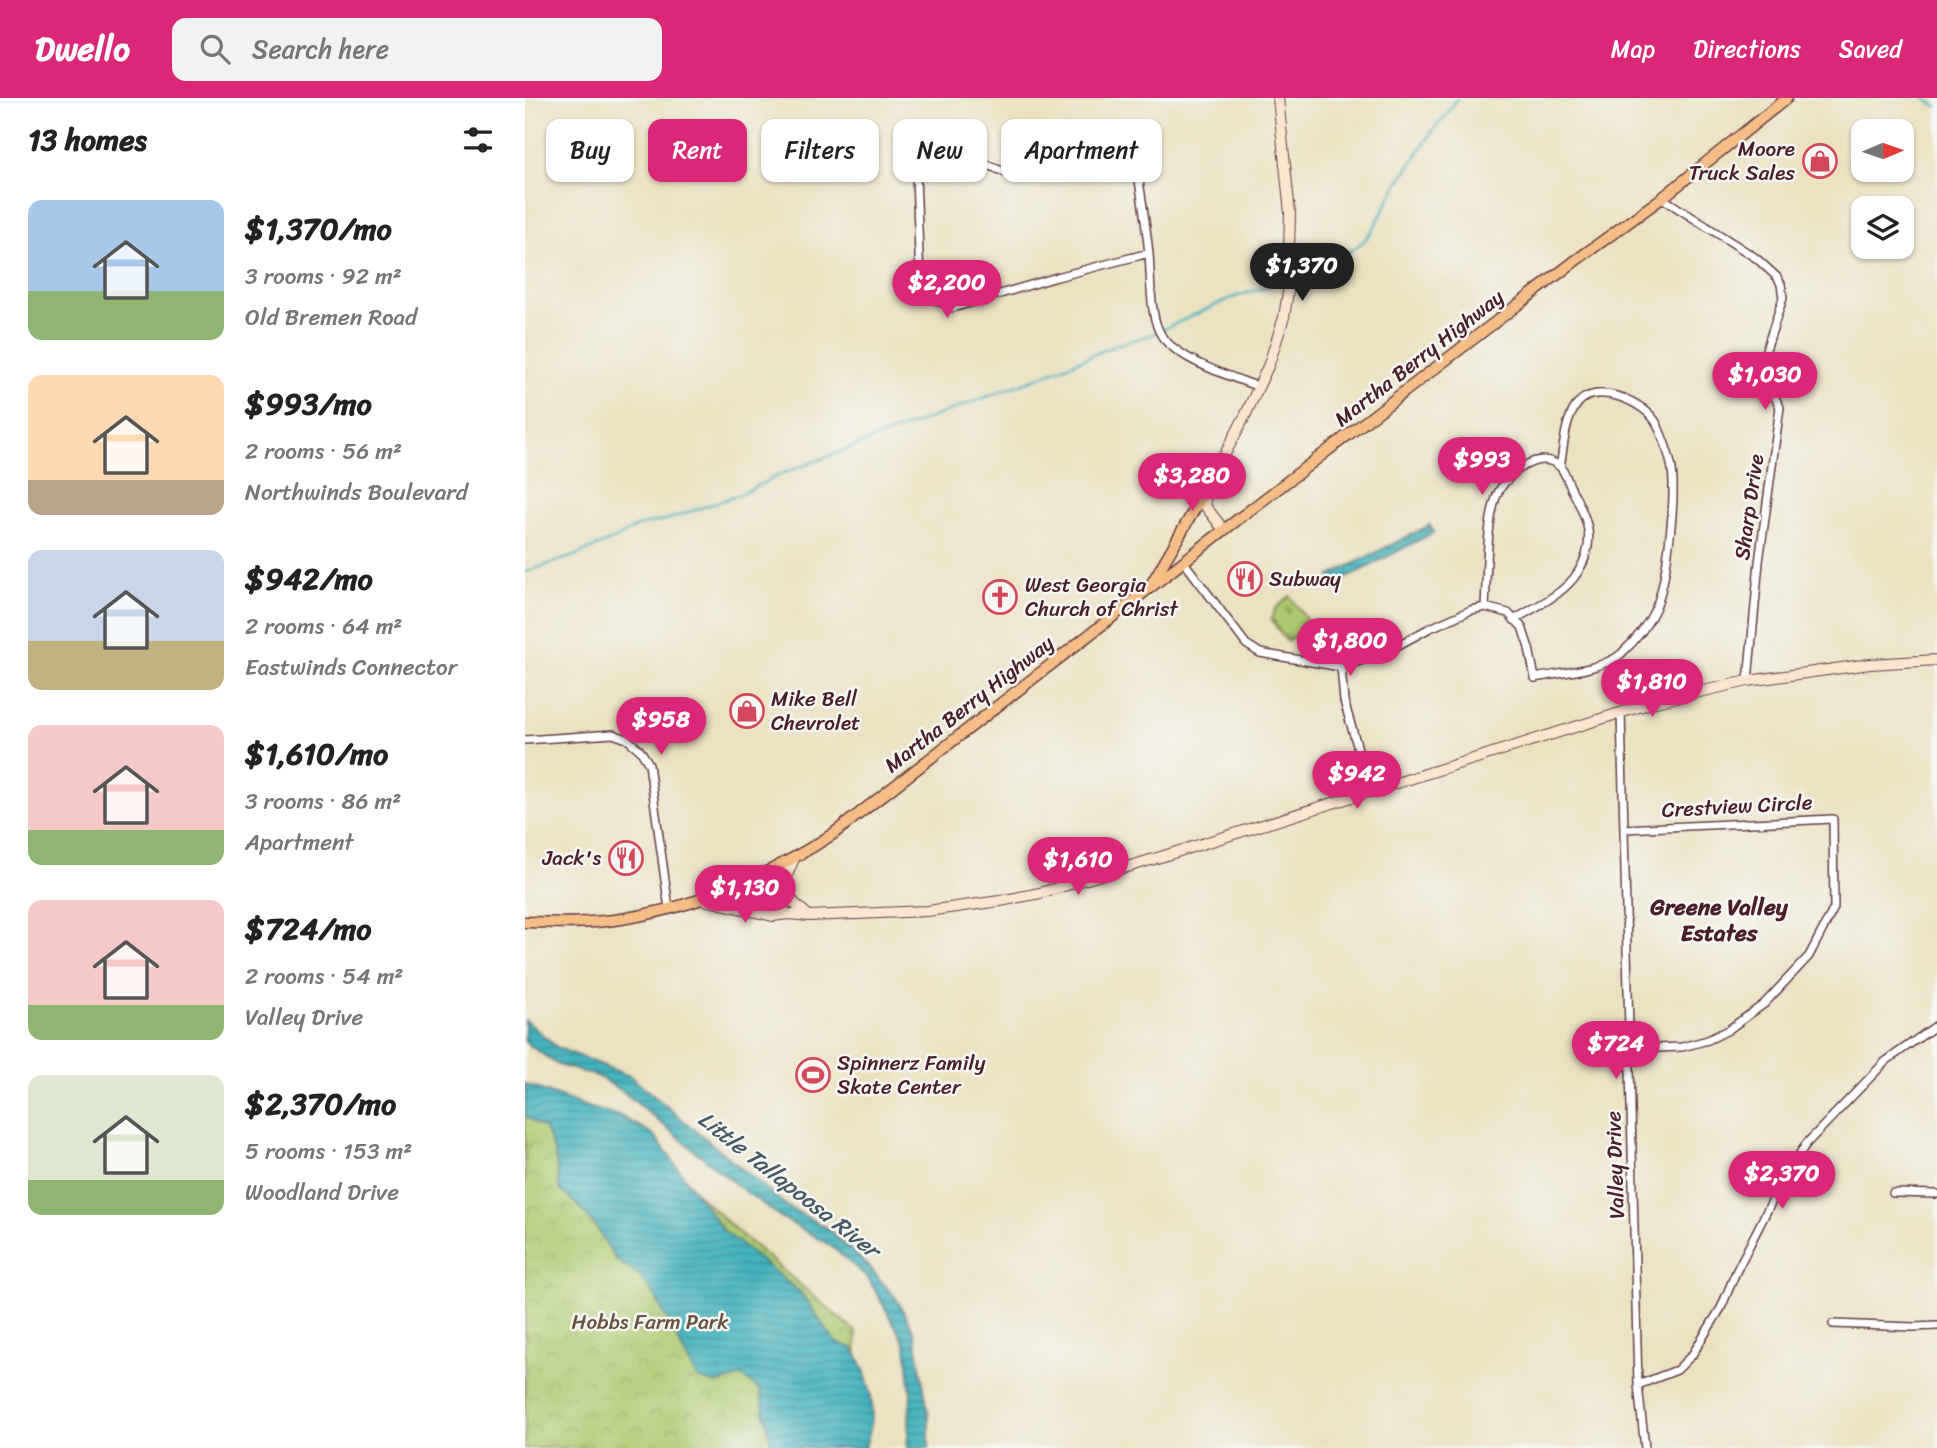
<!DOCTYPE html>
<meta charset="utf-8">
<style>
body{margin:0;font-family:Sriracha,sans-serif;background:#f2f2f2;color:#222;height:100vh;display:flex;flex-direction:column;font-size:26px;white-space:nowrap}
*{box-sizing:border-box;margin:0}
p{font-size:23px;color:#767676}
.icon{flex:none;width:38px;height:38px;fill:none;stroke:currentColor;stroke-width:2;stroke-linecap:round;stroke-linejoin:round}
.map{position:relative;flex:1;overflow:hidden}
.drawer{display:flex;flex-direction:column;background:#fff;width:525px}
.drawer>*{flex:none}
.banner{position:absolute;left:21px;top:21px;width:665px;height:63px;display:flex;gap:14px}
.needle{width:46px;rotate:88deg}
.tools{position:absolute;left:1326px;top:21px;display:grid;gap:14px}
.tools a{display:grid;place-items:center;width:63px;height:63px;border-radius:14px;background:#fff;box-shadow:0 2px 5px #0004;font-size:35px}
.price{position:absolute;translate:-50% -60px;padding:0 16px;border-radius:24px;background:#db2777;color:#fff;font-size:23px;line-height:46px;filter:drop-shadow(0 2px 4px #0008)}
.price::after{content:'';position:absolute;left:50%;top:42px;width:21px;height:16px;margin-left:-10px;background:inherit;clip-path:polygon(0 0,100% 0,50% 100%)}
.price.current{background:#222;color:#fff}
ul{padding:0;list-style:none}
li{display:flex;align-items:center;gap:21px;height:175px;padding:0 28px}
li span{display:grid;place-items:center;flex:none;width:196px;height:140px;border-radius:14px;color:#555}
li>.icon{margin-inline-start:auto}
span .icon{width:84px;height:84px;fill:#fffc;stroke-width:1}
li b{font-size:30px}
h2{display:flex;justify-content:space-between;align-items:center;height:84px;padding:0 28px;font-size:30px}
.tag{padding:0 24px;border-radius:14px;background:#fff;box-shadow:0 2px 5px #0004;font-size:24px;line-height:63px}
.tag.current{background:#db2777;color:#fff}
header{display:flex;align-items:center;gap:42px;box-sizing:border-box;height:98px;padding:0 35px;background:#db2777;color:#fff}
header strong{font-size:33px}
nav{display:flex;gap:38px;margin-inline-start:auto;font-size:24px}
.search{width:490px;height:63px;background:#f2f2f2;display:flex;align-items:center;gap:18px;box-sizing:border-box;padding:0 24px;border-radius:14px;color:#767676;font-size:26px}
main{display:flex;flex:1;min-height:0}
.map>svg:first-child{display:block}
</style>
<header>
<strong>Dwello</strong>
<div class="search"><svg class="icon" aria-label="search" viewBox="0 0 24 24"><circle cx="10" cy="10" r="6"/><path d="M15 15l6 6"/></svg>Search here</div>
<nav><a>Map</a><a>Directions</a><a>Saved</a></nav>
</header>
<main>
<section class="drawer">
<h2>13 homes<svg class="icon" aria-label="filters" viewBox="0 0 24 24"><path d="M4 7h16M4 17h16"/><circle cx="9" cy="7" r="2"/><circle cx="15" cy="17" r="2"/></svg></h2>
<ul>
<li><span style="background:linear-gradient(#a9c7e8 65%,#8fb573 0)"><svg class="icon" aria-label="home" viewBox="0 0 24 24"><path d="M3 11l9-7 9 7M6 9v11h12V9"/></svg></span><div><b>$1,370/mo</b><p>3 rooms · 92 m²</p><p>Old Bremen Road</p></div></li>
<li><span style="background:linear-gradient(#ffd9b3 75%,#b9a48a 0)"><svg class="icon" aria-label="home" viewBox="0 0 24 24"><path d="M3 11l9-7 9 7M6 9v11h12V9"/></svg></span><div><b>$993/mo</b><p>2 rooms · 56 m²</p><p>Northwinds Boulevard</p></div></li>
<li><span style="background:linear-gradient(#c9d6e8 65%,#c2b280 0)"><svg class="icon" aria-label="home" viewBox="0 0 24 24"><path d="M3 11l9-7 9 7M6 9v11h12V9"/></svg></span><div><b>$942/mo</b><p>2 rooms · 64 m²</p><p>Eastwinds Connector</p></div></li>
<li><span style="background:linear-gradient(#f6c9c9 75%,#8fb573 0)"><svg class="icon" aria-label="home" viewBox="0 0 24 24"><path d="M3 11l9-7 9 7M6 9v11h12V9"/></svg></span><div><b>$1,610/mo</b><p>3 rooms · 86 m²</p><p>Apartment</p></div></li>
<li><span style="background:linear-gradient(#f6c9c9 75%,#8fb573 0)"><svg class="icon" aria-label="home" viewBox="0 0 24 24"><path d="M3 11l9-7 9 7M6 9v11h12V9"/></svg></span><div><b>$724/mo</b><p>2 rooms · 54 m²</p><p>Valley Drive</p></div></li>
<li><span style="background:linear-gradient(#dfe7d0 75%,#8fb573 0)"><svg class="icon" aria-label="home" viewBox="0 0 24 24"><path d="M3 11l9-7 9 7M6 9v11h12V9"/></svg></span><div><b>$2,370/mo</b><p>5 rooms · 153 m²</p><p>Woodland Drive</p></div></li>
</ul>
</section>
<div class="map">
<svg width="1412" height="1350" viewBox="0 0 1412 1350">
<defs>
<pattern id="cemetery-stones" width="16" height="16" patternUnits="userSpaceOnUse" patternTransform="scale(1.75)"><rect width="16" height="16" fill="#aecb71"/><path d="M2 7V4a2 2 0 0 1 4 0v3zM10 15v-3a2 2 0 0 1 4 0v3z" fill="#97ae62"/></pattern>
<pattern id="park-crowns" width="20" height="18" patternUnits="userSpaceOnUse" patternTransform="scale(1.75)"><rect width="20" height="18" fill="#aecb71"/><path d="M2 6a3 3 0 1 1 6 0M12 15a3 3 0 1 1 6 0" fill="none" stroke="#97ae62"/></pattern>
<pattern id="water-rules" width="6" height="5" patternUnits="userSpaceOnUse" patternTransform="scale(1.75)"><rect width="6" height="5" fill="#43b3bd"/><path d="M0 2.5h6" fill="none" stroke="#3a919a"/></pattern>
</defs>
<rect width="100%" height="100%" fill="#f6f6f2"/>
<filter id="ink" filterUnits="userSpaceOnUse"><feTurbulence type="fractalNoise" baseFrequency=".0143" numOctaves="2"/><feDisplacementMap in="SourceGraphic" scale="14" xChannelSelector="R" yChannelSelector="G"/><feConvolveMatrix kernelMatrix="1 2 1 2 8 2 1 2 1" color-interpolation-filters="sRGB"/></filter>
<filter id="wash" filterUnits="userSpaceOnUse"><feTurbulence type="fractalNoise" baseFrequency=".00686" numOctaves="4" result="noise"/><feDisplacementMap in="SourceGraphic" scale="28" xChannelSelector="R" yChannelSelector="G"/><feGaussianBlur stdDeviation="1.57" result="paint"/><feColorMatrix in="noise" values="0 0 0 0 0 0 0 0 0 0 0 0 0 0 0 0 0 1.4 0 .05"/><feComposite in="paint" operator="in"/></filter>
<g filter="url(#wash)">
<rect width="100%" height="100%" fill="#ece2c2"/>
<path fill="url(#cemetery-stones)" stroke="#7c754e" stroke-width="2" d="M765,498L785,527L762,544L746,521L750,511Z"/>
<path fill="url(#park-crowns)" stroke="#7c754e" stroke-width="2" d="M0,993L103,1030L213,1134L331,1234L334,1350H0Z"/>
<path fill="url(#water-rules)" stroke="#466974" stroke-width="2" d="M905,427L909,434L809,487L805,478Z
M0,922L33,950L105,978L263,1109L302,1130L343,1168L371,1200L389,1233L404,1319V1350H382L386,1295L381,1247L343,1180L306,1148L257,1120L213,1088L97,993L72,978L33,967L0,944Z
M0,986L65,1010L95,1018L128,1036L198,1132L276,1195L310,1244L328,1250C346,1279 354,1317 339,1350H247L235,1292L217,1278L191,1286L172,1280L130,1198L113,1176L91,1162L74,1133L54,1108L35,1092L30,1056L20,1031L0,1018Z"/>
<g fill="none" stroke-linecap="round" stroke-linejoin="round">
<path stroke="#43b3bd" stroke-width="2.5" d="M1399,0L1412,8
M770,183H783L838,144L850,128L873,85L909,31L923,15L932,0
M0,474L49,458L90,441L113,428L144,421L213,397L259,375L517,278L591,247L628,236L704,201L759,183"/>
</g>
</g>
<g filter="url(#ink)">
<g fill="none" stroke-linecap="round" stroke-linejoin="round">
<g stroke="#623c42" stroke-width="10">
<path id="street" d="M1137,100L1231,160L1252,179L1256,186L1258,200L1236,267L1237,275L1255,309L1234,464L1223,583
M624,155L532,179L428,210L406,200L395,182L390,52L383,27L424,37L456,64L486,77L565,65L611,64C616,95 621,125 624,156C626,178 624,222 638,240C658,264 705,278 734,289
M659,464L721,546L735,555L816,569L857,556L903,531L946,512L960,509L983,515L997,529L1004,550L1010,580C1035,575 1077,572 1096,556C1110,543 1124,525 1131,509C1142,483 1151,400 1147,372C1145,357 1138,340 1132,326C1121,304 1068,281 1051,308C1039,325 1039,349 1035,369
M960,509C962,477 961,425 972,397C980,377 1016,348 1036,370C1041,376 1044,387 1048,394C1063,422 1072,444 1053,474C1040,496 1011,508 989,522
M816,569L819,603L845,692
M1096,614L1113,1287L1120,1350
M0,642L88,636L102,641L115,652L124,666L144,811
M1099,731L1308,721L1309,810L1284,858L1239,906L1203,932L1183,942L1157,949L1105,951
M1368,1095L1412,1096
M1308,1226L1388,1229L1412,1228
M1113,1287L1152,1272L1167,1257L1196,1210L1211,1174L1260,1077L1282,1045L1361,963L1412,927"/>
</g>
<g stroke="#623c42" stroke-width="12">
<path id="secondary" d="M699,432L681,409L680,398L683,388L720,318L744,266L759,219L763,194L765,115L753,0
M269,761C254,792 258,796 284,818
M233,778L244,804L261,815
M175,801L248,818L263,816L284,818L402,813L475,803L515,795L629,761L1130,604L1223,583L1345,566L1412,562"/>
</g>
<g stroke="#623c42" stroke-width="13">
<path id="primary" d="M627,485L683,388
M0,824C32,825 64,826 96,821C172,809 244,778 308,736L699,432L1050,163L1137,100L1262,0"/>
</g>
<use href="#street" stroke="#fff" stroke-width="7"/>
<use href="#secondary" stroke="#fbe5cf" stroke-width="10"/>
<use href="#primary" stroke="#f6be87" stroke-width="10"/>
</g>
</g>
<defs>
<g id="shop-ring" transform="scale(1.75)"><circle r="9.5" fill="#f6f6f2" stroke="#d1495b" stroke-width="1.5"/><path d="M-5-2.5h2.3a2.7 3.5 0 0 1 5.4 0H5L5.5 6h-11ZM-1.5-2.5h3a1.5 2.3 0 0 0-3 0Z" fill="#d1495b"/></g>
<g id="restaurant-ring" transform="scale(1.75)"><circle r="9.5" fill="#f6f6f2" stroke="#d1495b" stroke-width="1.5"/><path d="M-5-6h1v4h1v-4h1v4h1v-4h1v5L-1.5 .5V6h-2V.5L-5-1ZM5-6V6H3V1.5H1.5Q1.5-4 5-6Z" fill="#d1495b"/></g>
<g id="church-ring" transform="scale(1.75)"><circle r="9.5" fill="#f6f6f2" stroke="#d1495b" stroke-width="1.5"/><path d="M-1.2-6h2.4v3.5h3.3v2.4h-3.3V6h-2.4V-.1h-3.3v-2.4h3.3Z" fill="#d1495b"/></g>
<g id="stadium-ring" transform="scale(1.75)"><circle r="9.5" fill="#f6f6f2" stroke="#d1495b" stroke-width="1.5"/><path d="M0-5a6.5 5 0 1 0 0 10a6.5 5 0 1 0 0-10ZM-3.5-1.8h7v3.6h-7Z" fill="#d1495b"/></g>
</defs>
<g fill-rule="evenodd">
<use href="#shop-ring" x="1295" y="63"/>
<use href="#restaurant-ring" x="720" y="481"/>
<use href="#church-ring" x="475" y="499"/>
<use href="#shop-ring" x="222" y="613"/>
<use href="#restaurant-ring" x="101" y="760"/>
<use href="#stadium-ring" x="288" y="977"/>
</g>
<g text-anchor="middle" stroke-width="5" stroke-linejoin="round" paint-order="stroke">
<g font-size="21" fill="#4a1f2b" stroke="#f6f6f2" text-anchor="start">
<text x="1270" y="58" text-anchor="end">Moore<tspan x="1270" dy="24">Truck Sales</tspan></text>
<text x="744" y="488">Subway</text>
<text x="500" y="494">West Georgia<tspan x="500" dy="24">Church of Christ</tspan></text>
<text x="246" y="608">Mike Bell<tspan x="246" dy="24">Chevrolet</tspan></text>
<text x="76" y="767" text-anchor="end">Jack's</text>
<text x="312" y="972">Spinnerz Family<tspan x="312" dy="24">Skate Center</tspan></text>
</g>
<g font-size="21" fill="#4a1f2b" stroke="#f6f6f2">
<text transform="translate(894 260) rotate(-38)" y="7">Martha Berry Highway</text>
<text transform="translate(1224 409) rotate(-82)" y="7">Sharp Drive</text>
<text transform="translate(444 606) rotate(-38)" y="7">Martha Berry Highway</text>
<text transform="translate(1212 708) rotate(-3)" y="7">Crestview Circle</text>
<text transform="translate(1090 1067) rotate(-92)" y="7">Valley Drive</text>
</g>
<g font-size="21" fill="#685340" stroke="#f6f6f2">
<text x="125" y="1231">Hobbs Farm Park</text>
</g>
<g font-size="23" font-weight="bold" fill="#4a1f2b" stroke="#f6f6f2">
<text x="1194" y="817">Greene Valley<tspan x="1194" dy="26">Estates</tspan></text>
</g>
<g font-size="23" font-style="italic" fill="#475a65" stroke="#f6f6f2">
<text transform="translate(264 1086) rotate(38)" y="8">Little Tallapoosa River</text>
</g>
</g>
</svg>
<div class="tools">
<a><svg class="needle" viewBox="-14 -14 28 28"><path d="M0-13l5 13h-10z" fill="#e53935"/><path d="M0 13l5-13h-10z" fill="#767676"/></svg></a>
<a><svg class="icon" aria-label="layers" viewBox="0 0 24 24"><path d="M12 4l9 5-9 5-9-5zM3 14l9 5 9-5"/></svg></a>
</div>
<b class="price current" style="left:777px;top:205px">$1,370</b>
<b class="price" style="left:422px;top:222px">$2,200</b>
<b class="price" style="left:1240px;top:314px">$1,030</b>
<b class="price" style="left:957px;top:399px">$993</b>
<b class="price" style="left:667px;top:415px">$3,280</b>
<b class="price" style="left:825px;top:580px">$1,800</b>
<b class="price" style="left:1127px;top:621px">$1,810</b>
<b class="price" style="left:136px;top:659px">$958</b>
<b class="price" style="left:832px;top:713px">$942</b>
<b class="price" style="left:553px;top:799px">$1,610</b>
<b class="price" style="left:220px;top:827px">$1,130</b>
<b class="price" style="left:1091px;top:983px">$724</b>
<b class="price" style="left:1257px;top:1113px">$2,370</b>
<div class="banner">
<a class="tag">Buy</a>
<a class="tag current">Rent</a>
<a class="tag">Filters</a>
<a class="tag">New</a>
<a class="tag">Apartment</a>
</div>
</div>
</main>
